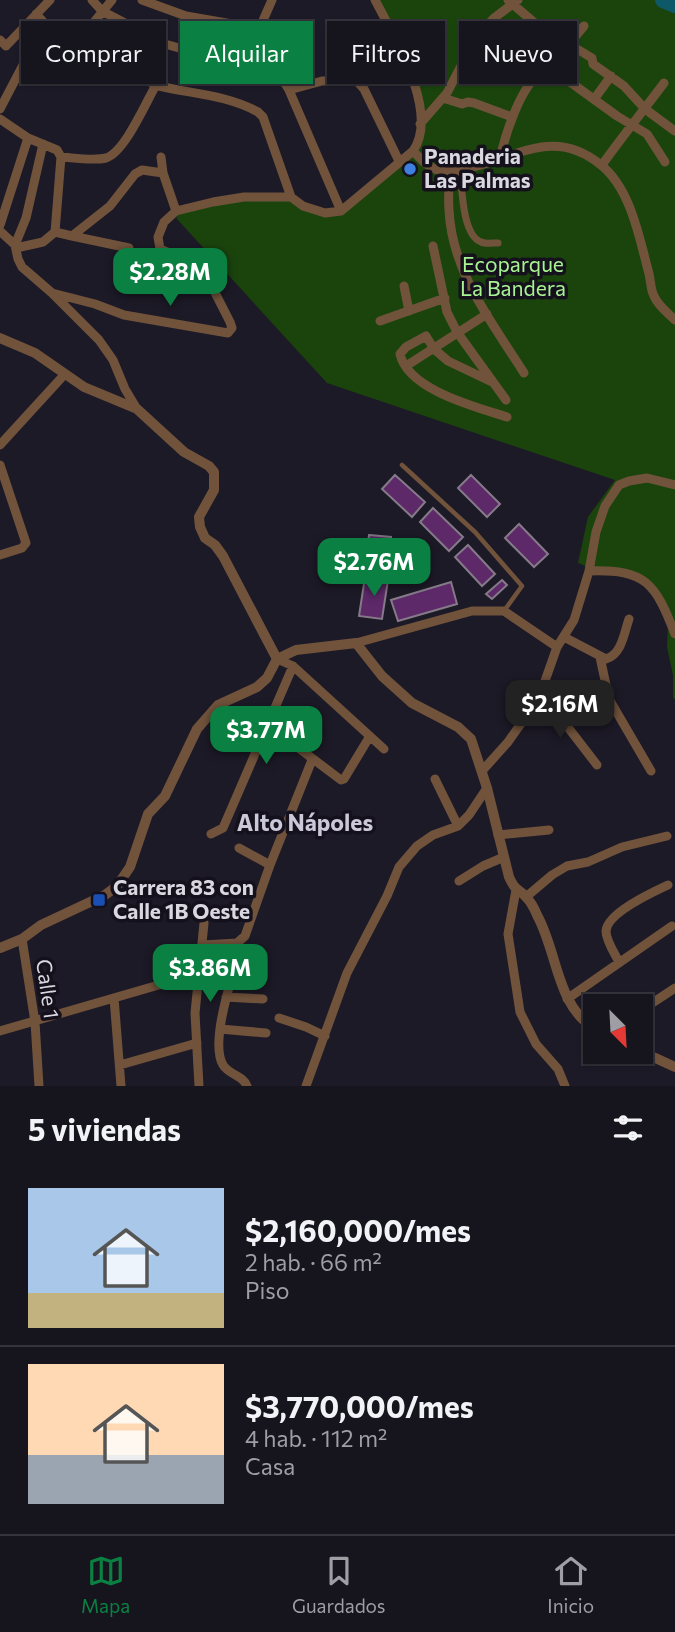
<!DOCTYPE html>
<html lang="es">
<meta charset="utf-8">
<style>
body{margin:0;font-family:Commissioner,sans-serif;background:#1f1d26;color:#f1f3f6;height:100vh;display:flex;flex-direction:column;font-size:26px;white-space:nowrap}
*{box-sizing:border-box;margin:0}
p{font-size:23px;color:#9e9ea4}
.icon{flex:none;width:38px;height:38px;fill:none;stroke:currentColor;stroke-width:2;stroke-linecap:round;stroke-linejoin:round}
.map{position:relative;height:1086px;overflow:hidden}
.panel{display:flex;flex-direction:column;background:#16141d;flex:1}
.panel>*{flex:none}
.banner{position:absolute;left:21px;top:21px;width:634px;height:63px;display:flex;gap:14px}
.needle{width:46px;rotate:156deg}
.controls{position:absolute;left:583px;top:994px;display:grid;gap:14px}
.controls a{display:grid;place-items:center;width:70px;height:70px;border-radius:0px;background:#16141d;box-shadow:0 2px 5px #0004,0 0 0 2px #35333b;font-size:35px}
.price{position:absolute;translate:-50% -60px;padding:0 16px;border-radius:14px;background:#0b8043;color:#fff;font-size:23px;line-height:46px;filter:drop-shadow(0 2px 4px #0008)}
.price::after{content:'';position:absolute;left:50%;top:42px;width:21px;height:16px;margin-left:-10px;background:inherit;clip-path:polygon(0 0,100% 0,50% 100%)}
.price.active{background:#222;color:#fff}
ul{padding:0;list-style:none}
li{display:flex;align-items:center;gap:21px;height:175px;padding:0 28px}
li+li{border-top:2px solid #35333b}
li span{display:grid;place-items:center;flex:none;width:196px;height:140px;border-radius:0px;color:#555}
li>.icon{margin-inline-start:auto}
span .icon{width:84px;height:84px;fill:#fffc;stroke-width:1}
li b{font-size:30px}
h2{display:flex;justify-content:space-between;align-items:center;height:84px;padding:0 28px;font-size:30px}
.chip{padding:0 24px;border-radius:0px;background:#16141d;box-shadow:0 2px 5px #0004,0 0 0 2px #35333b;font-size:24px;line-height:63px}
.chip.active{background:#0b8043;color:#fff}
.tab-bar{display:flex;justify-content:space-around;align-items:center;height:98px;border-top:2px solid #35333b;background:#16141d;font-size:19px;color:#9e9ea4}
.tab-bar a{display:grid;justify-items:center;gap:4px}
.tab-bar .active{color:#0b8043}
.map>svg:first-child{display:block}
</style>
<div class="map">
<svg width="675" height="1086" viewBox="0 0 675 1086">
<rect width="100%" height="100%" fill="#1d1a27"/>
<path fill="#1b440d" d="M375,0H663L675,5V700L673,697V675L667,647L668,623L656,593L640,581L598,571L578,563L588,517L615,480L327,383L177,219L176,211L213,202L291,197L303,206L341,211L419,143L417,93Z"/>
<g fill="none" stroke-linecap="round" stroke-linejoin="round">
<path stroke="#0d5967" stroke-width="16" d="M663,0L675,5"/>
</g>
<path fill="#5d2969" stroke="#857a88" stroke-width="2" d="M395,475L425,502L412,517L382,489Z
M471,475L500,504L487,517L458,488Z
M433,508L463,537L449,551L420,522Z
M519,524L548,554L534,567L505,538Z
M369,535L391,537L387,573L365,571Z
M468,545L495,574L482,586L455,557Z
M365,577L388,580L382,619L359,616Z
M502,580L507,585L492,599L486,594Z
M451,582L457,604L398,621L391,600Z"/>
<g fill="none" stroke-linecap="round" stroke-linejoin="round">
<path stroke="#71533c" stroke-width="4.5" d="M402,465L475,532L522,586L504,611"/>
<path stroke="#71533c" stroke-width="7" d="M460,170C462,187 462,235 481,242C485,244 493,243 498,243"/>
<path stroke="#71533c" stroke-width="9" d="M92,0L102,11L165,44L281,77L289,90L341,211
M142,0L186,16L261,29
M508,0L537,25L592,58L593,64L624,86L645,109L675,131
M36,14C68,51 94,62 140,77C147,79 152,84 159,86C193,94 227,95 258,112L263,117L291,197
M0,40L6,46L50,0
M569,44L584,26
M72,49L112,0
M243,66L272,0
M289,90L322,81L356,80L364,89L399,161
M443,98L462,104L468,102L474,103L512,117
M595,98L611,76
M0,109L24,63
M0,119L28,138L57,150L61,157L55,232L43,242L16,248
M420,124L447,93L476,37L494,18L518,0
M43,144L26,218L15,245L18,259L22,267L52,293L99,340L113,360L125,389L137,409
M413,151C420,158 428,168 438,170C447,173 455,171 464,169C515,160 552,125 601,165C630,188 639,236 648,270C651,279 650,289 654,296C658,306 668,313 675,320
M61,157C75,158 93,161 106,158C125,152 146,102 156,85
M161,157L163,173L176,211
M500,160C504,138 521,83 542,73C547,71 554,73 559,74L617,116L647,134L665,162
M602,165C622,137 643,111 664,83
M450,172C449,184 448,197 449,210C452,273 492,322 524,373
M0,225L28,138
M0,231L15,245
M55,232L72,236L110,206L135,174L142,170L163,173
M72,236L129,248
M433,246L447,312L457,332L506,400
M404,286L409,311
M52,293L95,304L124,315L228,333L232,328L230,322L206,275L181,258L160,249L158,237L164,222L176,211L213,202L244,197H291L303,206L325,213L341,211L413,151C440,113 394,36 375,0
M380,321L445,298
M406,366L487,314
M492,382L448,361L434,349L426,336L406,347L400,354C408,390 476,407 507,417
M0,445L64,375
M0,465L26,543L22,548L0,555
M589,571C646,569 655,583 675,634
M564,637L606,659C622,654 624,633 629,619
M356,643L472,611H504L557,647
M600,657L609,699L651,771
M277,659L293,666L384,749
M539,698L550,704L597,765
M268,725L341,780L344,779L370,736
M482,771L508,742L539,698L557,647L574,620L589,571L596,532L605,506L619,485L629,481L647,478L675,485
M435,779L458,826
M211,834L223,828L293,666
M498,835L549,830
M239,848L270,865
M459,881L483,866L504,857
M516,890L508,934L520,1012L536,1044L558,1069L565,1086
M526,897L552,875L567,866L588,862L622,847L667,836
M22,939L35,1022L39,1086
M203,945L237,943L245,936L270,865L312,760
M619,962C615,954 606,941 606,931C607,913 653,892 668,885
M234,969C228,991 211,1045 223,1065C229,1075 243,1075 247,1086
M226,997L263,999
M114,998L121,1086
M567,999L672,926
M640,1011L675,988
M279,1018L306,1027L325,1036
M220,1029L266,1033
M0,1031L200,973
M120,1065L197,1043
M199,1086L195,1013L204,923
M306,1086L347,973L387,896L399,867L417,846L433,835L458,826L469,815L487,788"/>
<path stroke="#71533c" stroke-width="10" d="M0,338L35,353L84,387L137,409L184,452L209,466L214,472V490L199,517L200,527L205,538L215,545L223,556L277,659
M277,659L296,650L356,643L382,676L412,703L458,727L471,739L487,788L509,877C516,892 517,887 526,897C530,901 535,910 537,915C558,953 556,1005 595,1029
M0,948L22,939L41,925L105,895L117,886L130,867L148,814L165,796L197,729L218,705L257,687L267,678L277,659
M640,1051L675,1067"/>
</g>
<circle fill="#3f7fe0" stroke="#14111d" stroke-width="2.5" cx="410" cy="169" r="7"/>
<rect fill="#1a4fb4" stroke="#14111d" stroke-width="2.5" x="92" y="893" width="14" height="14" rx="3.5"/>
<g text-anchor="middle" stroke-width="7" stroke-linejoin="round" paint-order="stroke">
<g font-size="21" font-weight="bold" fill="#d9d8e1" stroke="#14111d" text-anchor="start">
<text x="424" y="164">Panaderia<tspan x="424" dy="24">Las Palmas</tspan></text>
<text x="113" y="895">Carrera 83 con<tspan x="113" dy="24">Calle 1B Oeste</tspan></text>
</g>
<g font-size="21" fill="#a7f392" stroke="#14111d">
<text x="513" y="272">Ecoparque<tspan x="513" dy="24">La Bandera</tspan></text>
</g>
<g font-size="21" fill="#d9d8e1" stroke="#14111d">
<text transform="translate(47 989) rotate(82)" y="7">Calle 1</text>
</g>
<g font-size="23" font-weight="bold" fill="#cbc8d9" stroke="#14111d">
<text x="305" y="831">Alto Nápoles</text>
</g>
</g>
</svg>
<div class="controls">
<a><svg class="needle" viewBox="-14 -14 28 28"><path d="M0-13l5 13h-10z" fill="#e53935"/><path d="M0 13l5-13h-10z" fill="#9e9ea4"/></svg></a>
</div>
<b class="price" style="left:170px;top:308px">$2.28M</b>
<b class="price" style="left:374px;top:598px">$2.76M</b>
<b class="price active" style="left:560px;top:740px">$2.16M</b>
<b class="price" style="left:266px;top:766px">$3.77M</b>
<b class="price" style="left:210px;top:1004px">$3.86M</b>
<div class="banner">
<a class="chip">Comprar</a>
<a class="chip active">Alquilar</a>
<a class="chip">Filtros</a>
<a class="chip">Nuevo</a>
</div>
</div>
<section class="panel">
<h2>5 viviendas<svg class="icon" aria-label="filters" viewBox="0 0 24 24"><path d="M4 7h16M4 17h16"/><circle cx="9" cy="7" r="2"/><circle cx="15" cy="17" r="2"/></svg></h2>
<ul>
<li><span style="background:linear-gradient(#a9c7e8 75%,#c2b280 0)"><svg class="icon" aria-label="home" viewBox="0 0 24 24"><path d="M3 11l9-7 9 7M6 9v11h12V9"/></svg></span><div><b>$2,160,000/mes</b><p>2 hab. · 66 m²</p><p>Piso</p></div></li>
<li><span style="background:linear-gradient(#ffd9b3 65%,#9aa5b1 0)"><svg class="icon" aria-label="home" viewBox="0 0 24 24"><path d="M3 11l9-7 9 7M6 9v11h12V9"/></svg></span><div><b>$3,770,000/mes</b><p>4 hab. · 112 m²</p><p>Casa</p></div></li>
</ul>
</section>
<nav class="tab-bar">
<a class="active"><svg class="icon" aria-label="map" viewBox="0 0 24 24"><path d="M3 6l6-2 6 2 6-2v14l-6 2-6-2-6 2zM9 4v14M15 6v14"/></svg>Mapa</a>
<a><svg class="icon" aria-label="saved" viewBox="0 0 24 24"><path d="M7 4h10v16l-5-4-5 4z"/></svg>Guardados</a>
<a><svg class="icon" aria-label="home" viewBox="0 0 24 24"><path d="M3 11l9-7 9 7M6 9v11h12V9"/></svg>Inicio</a>
</nav>
